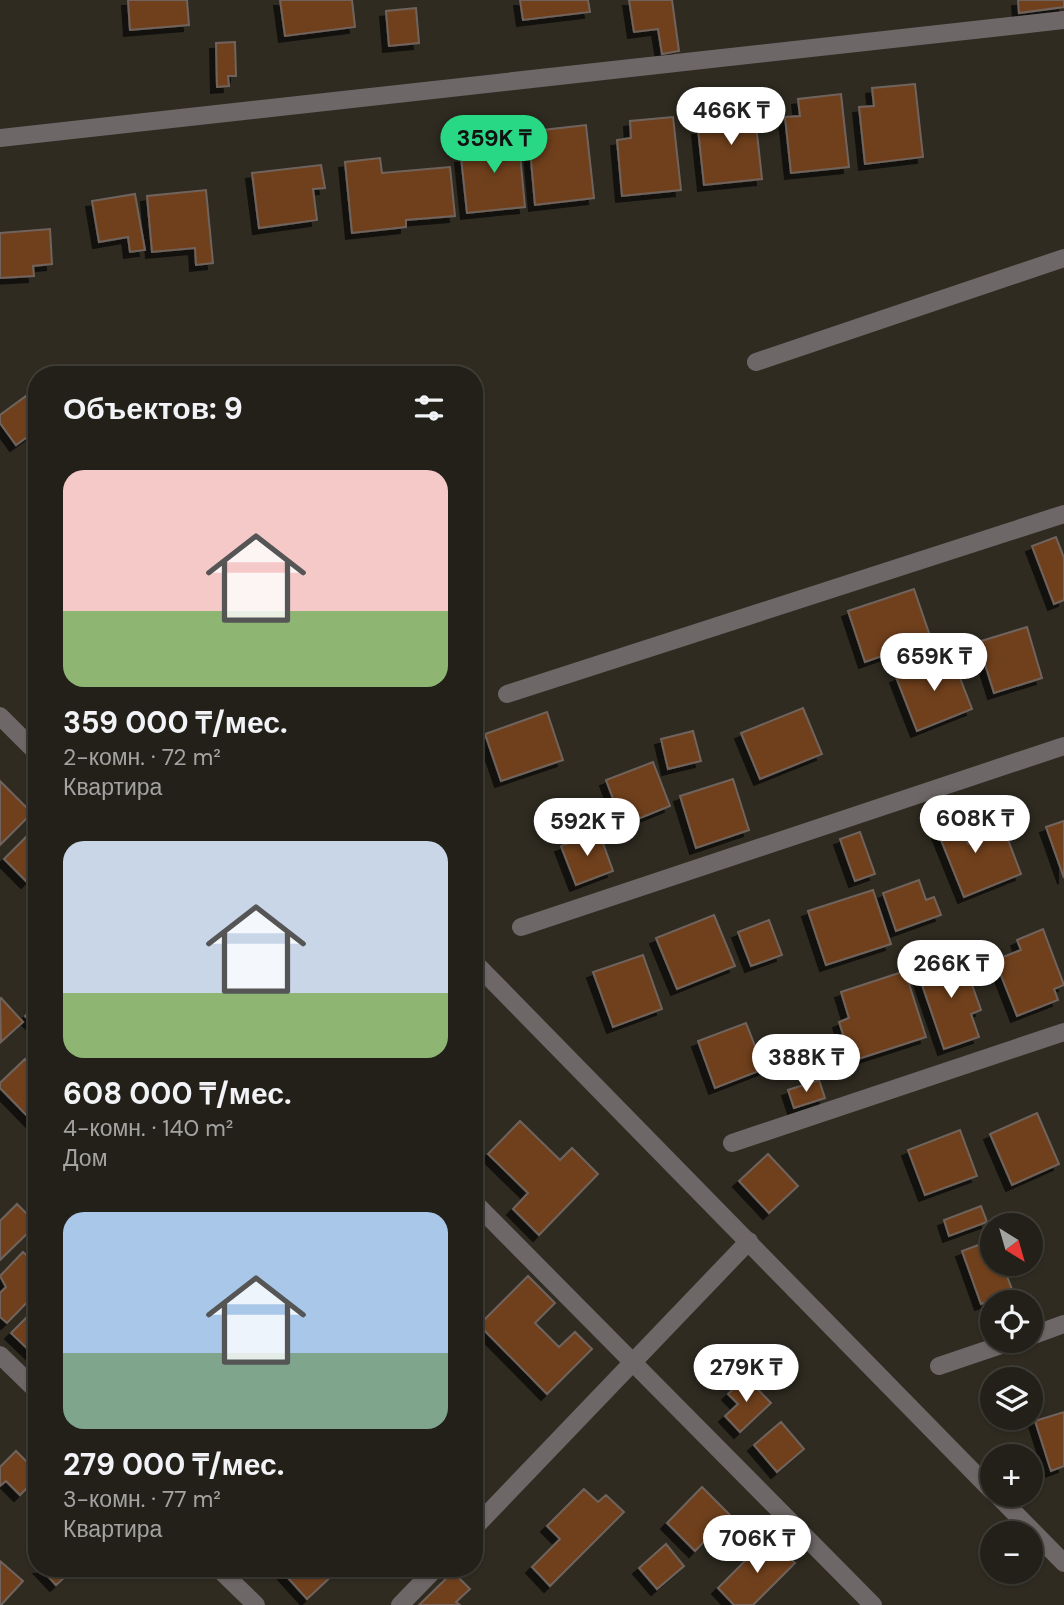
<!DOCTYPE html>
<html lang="ru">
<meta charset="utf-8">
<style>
body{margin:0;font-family:"DM Sans",sans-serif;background:#2b2822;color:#f1f3f6;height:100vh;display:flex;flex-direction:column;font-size:26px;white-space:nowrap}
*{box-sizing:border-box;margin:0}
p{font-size:23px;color:#a3a3a2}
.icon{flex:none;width:38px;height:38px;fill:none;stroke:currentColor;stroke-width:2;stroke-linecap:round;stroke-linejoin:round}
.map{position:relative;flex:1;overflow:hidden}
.side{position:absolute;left:28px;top:366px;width:455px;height:1211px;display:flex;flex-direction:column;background:#232019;border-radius:28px;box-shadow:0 2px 5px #0004,0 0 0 2px #403e38}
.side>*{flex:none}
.needle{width:46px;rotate:143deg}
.controls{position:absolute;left:980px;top:1213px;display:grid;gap:14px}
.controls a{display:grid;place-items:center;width:63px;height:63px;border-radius:50%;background:#232019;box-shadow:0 2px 5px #0004,0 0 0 2px #403e38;font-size:35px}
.price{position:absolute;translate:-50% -60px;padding:0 16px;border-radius:24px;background:#fff;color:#222;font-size:23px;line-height:46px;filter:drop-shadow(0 2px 4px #0008)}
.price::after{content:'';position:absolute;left:50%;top:42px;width:21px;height:16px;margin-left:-10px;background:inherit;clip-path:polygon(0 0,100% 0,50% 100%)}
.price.on{background:#29d885;color:#111}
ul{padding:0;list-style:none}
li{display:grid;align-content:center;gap:14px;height:371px;padding:0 35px}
li span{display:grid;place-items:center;height:217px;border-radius:21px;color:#555}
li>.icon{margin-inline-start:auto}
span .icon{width:126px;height:126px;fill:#fffc;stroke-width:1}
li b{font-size:30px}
h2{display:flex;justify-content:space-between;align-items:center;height:84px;padding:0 35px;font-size:30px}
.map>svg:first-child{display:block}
</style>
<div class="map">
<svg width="1064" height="1605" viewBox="0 0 1064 1605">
<defs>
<filter id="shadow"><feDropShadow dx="-6" dy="6" stdDeviation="0" flood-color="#0009"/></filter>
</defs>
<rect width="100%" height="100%" fill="#2f2b21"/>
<path fill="#6f401c" stroke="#70645d" stroke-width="2" filter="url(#shadow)" d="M128,0H187L189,25L130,30Z
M280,0H352L355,27L285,36Z
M520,0H588L590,12L523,20Z
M629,0H672L679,51L662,54L658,29L634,32Z
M1018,0H1064V7L1019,13Z
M416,8L419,43L389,46L386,11Z
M235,42L236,76H228L229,86L217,87L216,43Z
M915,84L923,157L865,164L859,107L874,106L872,88Z
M841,94L849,167L791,173L785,117L800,116L798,99Z
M754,106L762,179L704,185L698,129L713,127L711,110Z
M673,117L681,190L622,196L617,140L631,138L630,121Z
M586,125L594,198L535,205L530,149L545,147L543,130Z
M518,133L525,207L467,213L461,157L477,156L475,138Z
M380,158L382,173L450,167L455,216L406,220V227L352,233L345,162Z
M321,165L325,188L313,189L317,220L259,228L252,173Z
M206,190L213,263L196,265L195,248L152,252L147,196Z
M135,194L145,250L130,252L128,237L99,242L92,201Z
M50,229L52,264L33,266L34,276L0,278V233Z
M26,396L37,411V430L16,445L0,423V415Z
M1056,537L1064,558V600L1054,604L1032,546Z
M914,589L931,639L865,662L848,611Z
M1027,627L1042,678L994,693L978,642Z
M951,655L972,709L917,731L896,677Z
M803,708L822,754L760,779L741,733Z
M547,712L563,760L501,781L485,734Z
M693,731L701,761L668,769L661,739Z
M653,762L670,806L623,825L606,780Z
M733,779L749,830L696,848L680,796Z
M0,781L32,813L0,845Z
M953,806L968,844L1004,829L1021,874L964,897L931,815Z
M1064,821V878L1046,827Z
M37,826V872L27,882L4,859Z
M599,832L613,871L576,885L561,846Z
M860,832L875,874L855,881L840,839Z
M919,880L926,900L934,897L941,915L896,931L883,893Z
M873,890L891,944L826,965L808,911Z
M714,915L735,966L677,989L656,938Z
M769,920L782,955L751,966L738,932Z
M1043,929L1064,985L1054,989L1058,1000L1017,1016L995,960L1021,950L1017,940Z
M961,954L981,1010L971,1014L979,1037L944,1049L917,970Z
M643,955L662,1009L613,1027L593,972Z
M905,971L926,1037L852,1061L839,1022L849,1018L841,992Z
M1,998L23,1022L1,1042L0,999Z
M37,1005V1028L25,1016Z
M746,1023L764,1069L715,1088L698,1041Z
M25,1059L37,1072V1126L0,1088V1083Z
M819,1080L825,1098L794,1108L788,1090Z
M1037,1113L1059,1164L1012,1185L990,1134Z
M520,1121L560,1160L572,1148L598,1174L539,1235L513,1209L528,1193L488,1154Z
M960,1130L977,1176L925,1195L908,1150Z
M768,1154L798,1186L769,1213L739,1181Z
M17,1204L37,1224L0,1260V1221Z
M981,1206L987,1222L949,1236L944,1220Z
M992,1240V1264H1023L1005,1271L1013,1292L981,1304L962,1251Z
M23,1252L37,1265V1292L7,1323L0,1317V1293L6,1287L0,1276Z
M528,1276L555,1303L535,1323L559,1347L575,1332L592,1349L547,1394L479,1325Z
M37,1307V1358L11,1333Z
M746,1377L771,1403L740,1432L725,1416L738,1404L728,1394Z
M1064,1412V1466L1051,1471L1035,1421Z
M781,1422L804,1449L777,1472L754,1445Z
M16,1451L37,1472V1478L20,1495L6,1481L0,1486V1467Z
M702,1487L730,1515L695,1551L667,1523Z
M584,1489L598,1502L606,1495L624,1512L550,1586L532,1567L560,1539L547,1526Z
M769,1537L795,1563L753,1605H734L718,1588Z
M666,1544L684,1566L657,1589L639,1568Z
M0,1561L23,1581L1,1605H0Z
M40,1568H75L56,1585Z
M279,1568H330L335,1573L307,1599Z
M453,1572L470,1589L456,1602L460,1605H419Z"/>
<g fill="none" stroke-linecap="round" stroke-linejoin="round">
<path stroke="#6e6767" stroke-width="18" d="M0,138L1064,20
M756,362L1064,258
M507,694L1064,514
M0,716L37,753
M521,927L1064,746
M477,965L992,1491
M732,1143L1064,1032
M474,1202L873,1605
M1031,1336L1064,1324
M0,1355L37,1391
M939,1366L1016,1340
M996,1494L1064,1563
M218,1568L256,1605"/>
<path stroke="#6e6767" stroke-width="18" d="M474,1528L749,1241
M400,1605L436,1568"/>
</g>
</svg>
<div class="controls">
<a><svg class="needle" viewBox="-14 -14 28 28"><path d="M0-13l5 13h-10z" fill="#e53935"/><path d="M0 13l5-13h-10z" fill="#a3a3a2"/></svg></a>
<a><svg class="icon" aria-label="locate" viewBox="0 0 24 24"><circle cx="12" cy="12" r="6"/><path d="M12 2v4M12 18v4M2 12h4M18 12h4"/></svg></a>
<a><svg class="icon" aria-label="layers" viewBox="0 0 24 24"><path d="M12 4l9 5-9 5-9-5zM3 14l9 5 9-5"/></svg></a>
<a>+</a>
<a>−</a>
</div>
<b class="price" style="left:731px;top:147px">466K ₸</b>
<b class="price on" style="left:494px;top:175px">359K ₸</b>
<b class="price" style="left:934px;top:693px">659K ₸</b>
<b class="price" style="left:975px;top:855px">608K ₸</b>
<b class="price" style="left:587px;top:858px">592K ₸</b>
<b class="price" style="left:951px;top:1000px">266K ₸</b>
<b class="price" style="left:806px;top:1094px">388K ₸</b>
<b class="price" style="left:746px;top:1404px">279K ₸</b>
<b class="price" style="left:757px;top:1575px">706K ₸</b>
<section class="side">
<h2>Объектов: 9<svg class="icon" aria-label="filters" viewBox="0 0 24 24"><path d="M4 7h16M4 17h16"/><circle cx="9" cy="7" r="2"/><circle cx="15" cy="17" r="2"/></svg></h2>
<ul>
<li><span style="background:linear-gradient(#f6c9c9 65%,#8fb573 0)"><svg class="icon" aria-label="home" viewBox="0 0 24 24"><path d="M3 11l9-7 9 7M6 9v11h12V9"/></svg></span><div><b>359 000 ₸/мес.</b><p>2-комн. · 72 m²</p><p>Квартира</p></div></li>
<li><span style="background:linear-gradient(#c9d6e8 70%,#8fb573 0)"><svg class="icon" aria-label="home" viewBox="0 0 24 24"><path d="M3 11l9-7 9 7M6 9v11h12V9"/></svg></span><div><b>608 000 ₸/мес.</b><p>4-комн. · 140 m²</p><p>Дом</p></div></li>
<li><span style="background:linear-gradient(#a9c7e8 65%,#7fa58c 0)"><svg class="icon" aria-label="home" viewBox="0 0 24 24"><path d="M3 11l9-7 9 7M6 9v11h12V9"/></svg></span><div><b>279 000 ₸/мес.</b><p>3-комн. · 77 m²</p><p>Квартира</p></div></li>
</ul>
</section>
</div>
